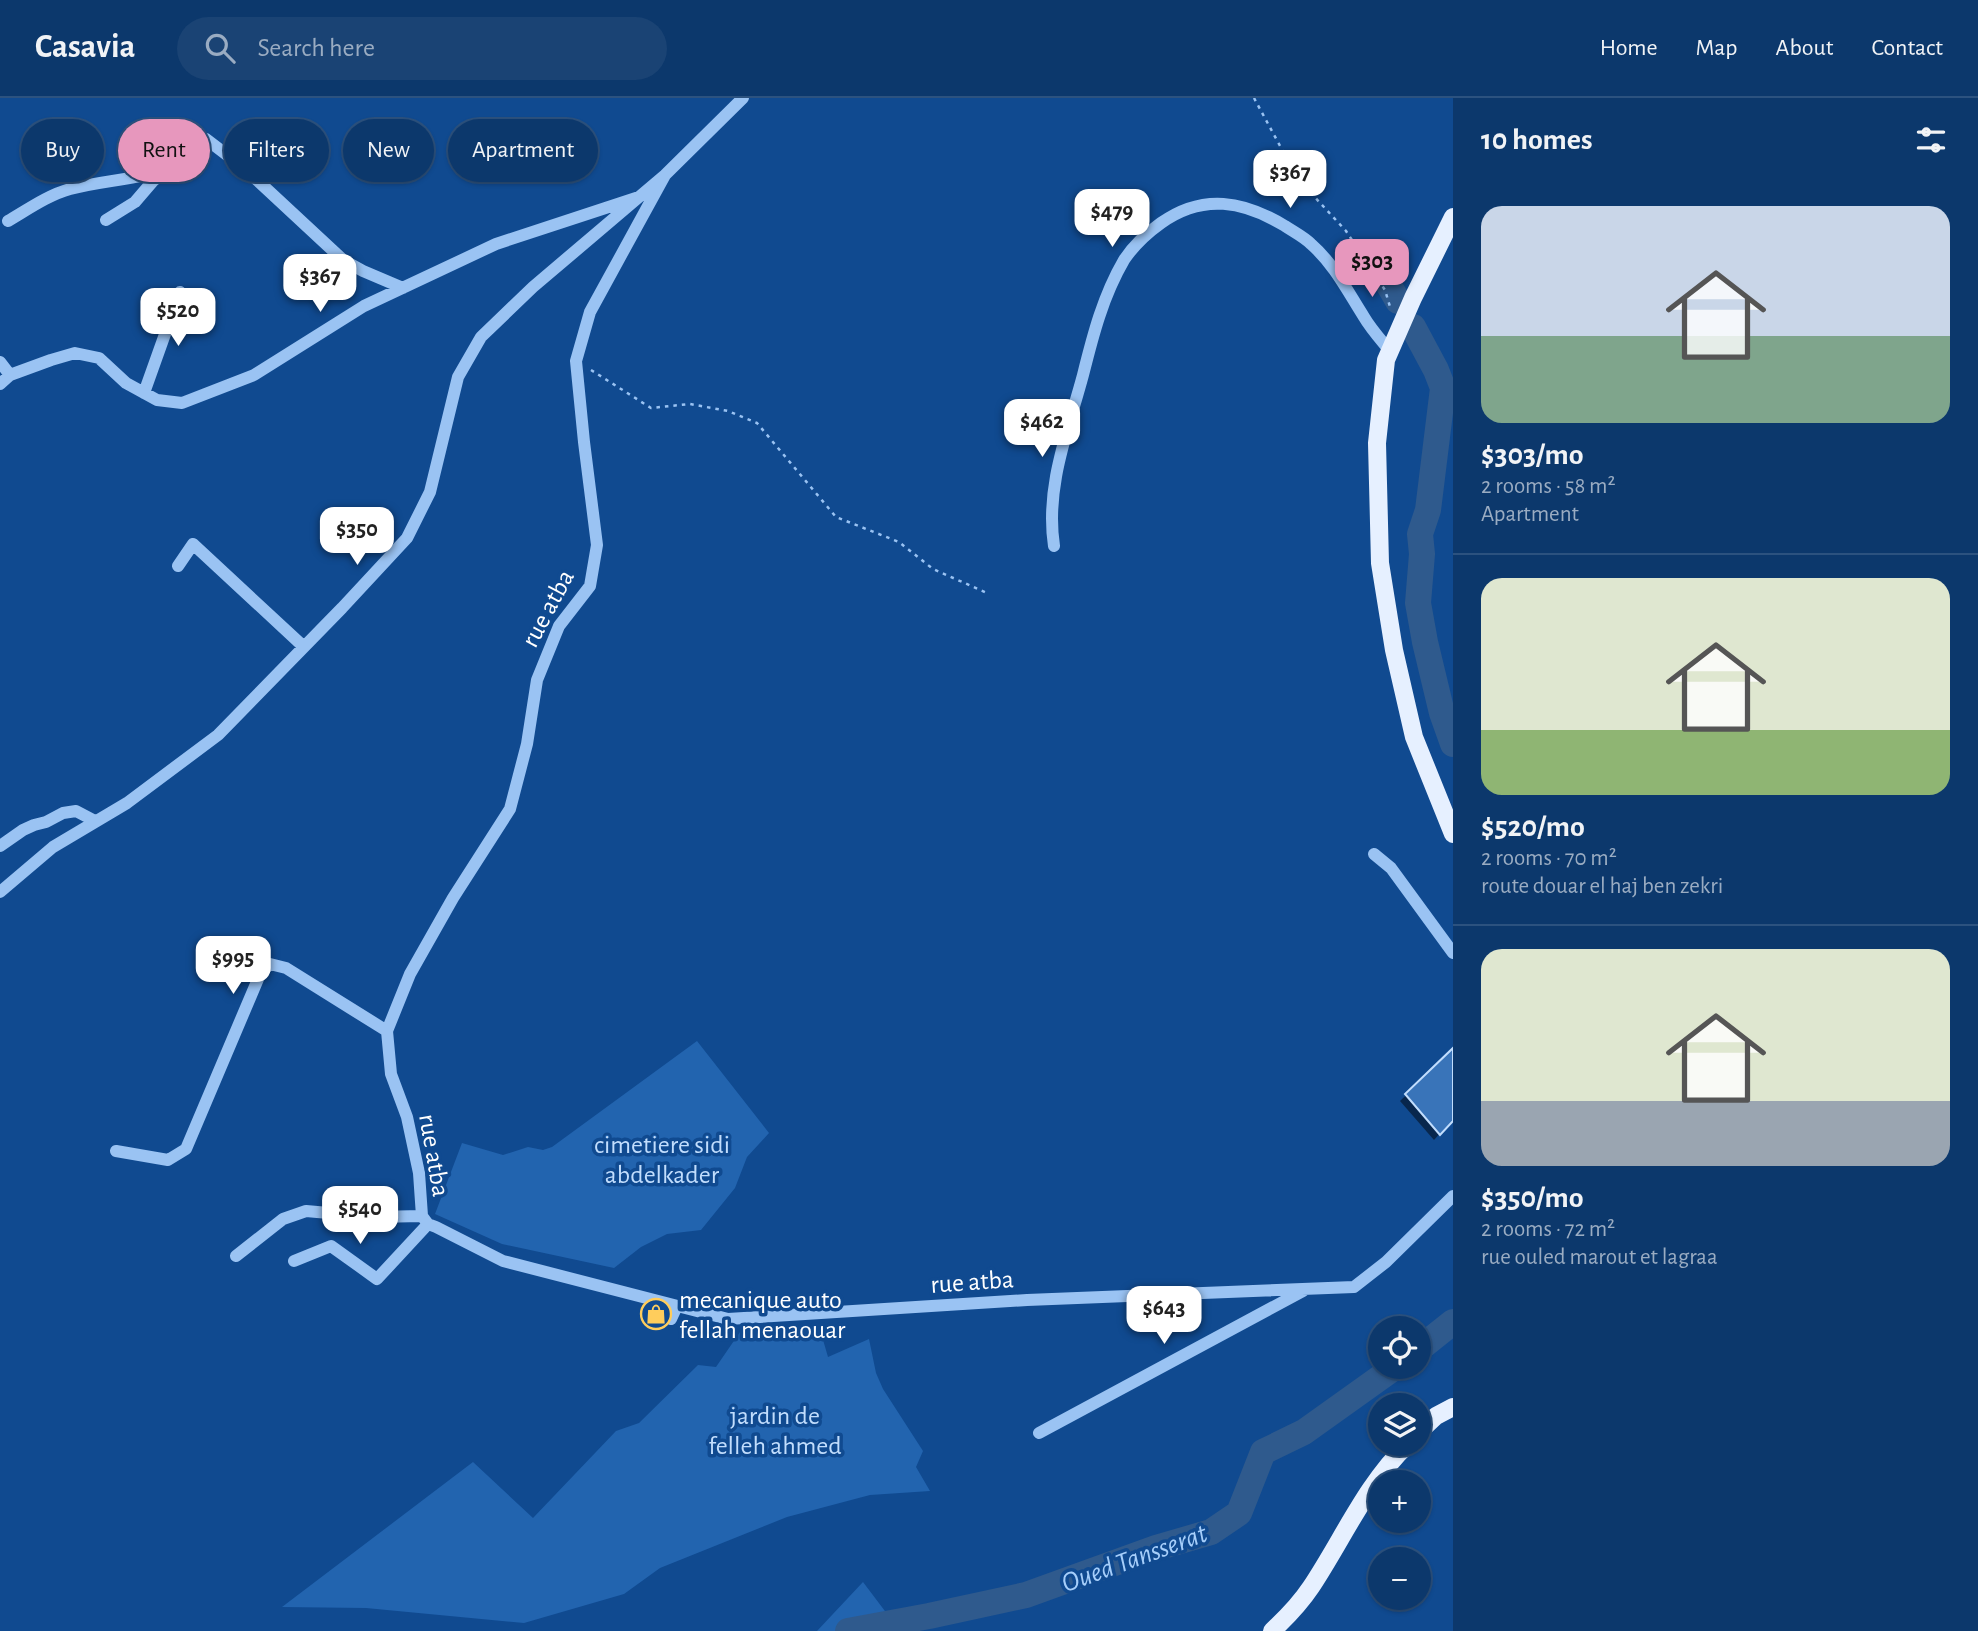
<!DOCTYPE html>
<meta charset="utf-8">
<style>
body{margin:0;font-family:"Alegreya Sans",sans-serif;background:#1a4374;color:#f1f3f6;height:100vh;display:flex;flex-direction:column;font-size:26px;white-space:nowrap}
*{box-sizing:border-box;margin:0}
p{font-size:23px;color:#9aacc2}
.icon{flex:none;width:38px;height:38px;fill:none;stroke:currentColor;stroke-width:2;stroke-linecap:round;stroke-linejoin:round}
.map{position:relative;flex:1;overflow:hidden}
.sheet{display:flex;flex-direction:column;background:#0c386c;width:525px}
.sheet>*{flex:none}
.hud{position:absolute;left:21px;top:21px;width:665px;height:63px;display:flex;gap:14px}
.fabs{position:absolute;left:1368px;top:1218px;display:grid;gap:14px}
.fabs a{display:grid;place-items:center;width:63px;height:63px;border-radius:50%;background:#0c386c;box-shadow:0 2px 5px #0004,0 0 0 2px #2c527f;font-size:35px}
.price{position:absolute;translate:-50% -60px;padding:0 16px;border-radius:14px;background:#fff;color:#222;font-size:23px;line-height:46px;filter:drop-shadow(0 2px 4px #0008)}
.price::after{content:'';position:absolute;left:50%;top:42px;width:21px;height:16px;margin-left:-10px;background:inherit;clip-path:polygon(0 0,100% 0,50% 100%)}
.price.on{background:#e797bd;color:#111}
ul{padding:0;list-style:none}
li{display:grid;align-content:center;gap:14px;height:371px;padding:0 28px}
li+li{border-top:2px solid #2c527f}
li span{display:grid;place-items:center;height:217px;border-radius:21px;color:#555}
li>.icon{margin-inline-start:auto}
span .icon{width:126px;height:126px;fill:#fffc;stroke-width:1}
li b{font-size:30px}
h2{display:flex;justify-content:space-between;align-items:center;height:84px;padding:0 28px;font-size:30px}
.tag{padding:0 24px;border-radius:32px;background:#0c386c;box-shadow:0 2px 5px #0004,0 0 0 2px #2c527f;font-size:24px;line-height:63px}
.tag.on{background:#e797bd;color:#111}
header{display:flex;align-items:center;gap:42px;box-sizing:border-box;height:98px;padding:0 35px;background:#0c386c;border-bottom:2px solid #2c527f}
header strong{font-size:33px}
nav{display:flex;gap:38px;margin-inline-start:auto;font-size:24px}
.search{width:490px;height:63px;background:#1a4374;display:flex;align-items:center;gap:18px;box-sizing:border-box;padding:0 24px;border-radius:38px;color:#9aacc2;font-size:26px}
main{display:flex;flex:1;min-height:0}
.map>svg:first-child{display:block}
</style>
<header>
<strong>Casavia</strong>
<div class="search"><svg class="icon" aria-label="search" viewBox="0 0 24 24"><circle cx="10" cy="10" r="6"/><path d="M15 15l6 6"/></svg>Search here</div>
<nav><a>Home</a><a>Map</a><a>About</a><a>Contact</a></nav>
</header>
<main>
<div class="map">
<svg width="1453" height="1533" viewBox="0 0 1453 1533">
<rect width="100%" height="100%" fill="#104a90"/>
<path fill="#2264af" d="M697,943L769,1035L747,1059L735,1090L701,1132L667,1136L641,1149L614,1170L502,1146L435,1116L462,1045L503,1057L528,1049L543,1052L552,1049Z
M819,1228L828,1259L869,1241L876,1275L883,1291L923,1353L916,1369L930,1393L870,1397L787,1419L660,1470L624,1496L524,1525L366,1510L282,1509L473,1364L533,1420L616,1333L639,1325L698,1267L716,1269L740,1234Z
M863,1484L900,1533H817Z"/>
<path fill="#0007" d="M1453,952V1021L1434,1042L1400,1003Z"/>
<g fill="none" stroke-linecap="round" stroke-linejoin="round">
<path stroke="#2f5a8d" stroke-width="26" d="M1387,184L1398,203
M1413,229L1436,272L1443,290L1428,412L1420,436L1422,456L1418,505L1425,544L1442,615L1453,646
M1419,1251L1453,1224
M848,1533L929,1518L1026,1497L1156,1450L1211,1434L1239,1415L1263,1354L1304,1334L1395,1269"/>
</g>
<path fill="#3974b9" stroke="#c1ddfd" stroke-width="2" d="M1453,950V1023L1440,1037L1405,996Z"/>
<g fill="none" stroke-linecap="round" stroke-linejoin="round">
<path stroke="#9ac3f3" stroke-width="2.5" stroke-dasharray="3.5 5" stroke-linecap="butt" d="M1254,0L1298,81L1346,133L1385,192L1391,212
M591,272L651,310L690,306L728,313L757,325L836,419L899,444L933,471L987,495"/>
<path stroke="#9ac3f3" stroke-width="12" d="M665,77L590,214L576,263L584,344L597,447L590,488L559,528L537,582L527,646L510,711L453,800L410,876L387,933L391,976L407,1019L419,1075L422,1118L428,1126L436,1129L503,1163L728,1221L1027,1202L1354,1189L1386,1164L1453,1098
M106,122L135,104L153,83L171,70L196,45L206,41L244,70L343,162L363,173L403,190
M8,123C27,112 48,97 70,91C100,83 131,82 161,73
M0,264L10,277
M0,286L10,277L51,262L75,255L99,260L126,285L157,302L182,305L254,277L364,208L496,146L639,99L665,77L743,0
M144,295L180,194
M1054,448C1045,389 1068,333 1083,277C1093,237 1103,198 1124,162C1134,147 1147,135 1161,125C1203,95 1244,103 1285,128C1294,134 1304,139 1311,146C1334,166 1348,194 1364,219C1371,231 1381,242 1390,253
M178,468L193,446L304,549
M0,748L23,732L34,727L46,724L63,715L76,713L95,723
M1374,756L1391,770L1453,855
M0,794L53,749L127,705L218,637L342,510L407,440L430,394L458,279L481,239L533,189L639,99
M116,1053L168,1062L186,1051L261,874L270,866L286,870L387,933
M236,1158L283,1121L306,1113L374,1119L422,1118
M294,1163L331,1148L377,1181L428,1126
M671,1221L677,1208
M1039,1335L1303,1193"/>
<path stroke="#e6f0ff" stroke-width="18" d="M1453,119L1413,200L1386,262L1377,345L1380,465L1394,552L1414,639L1453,736
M1419,1334L1436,1318L1453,1309
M1272,1533C1286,1520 1301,1504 1311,1489C1343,1441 1366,1386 1408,1346"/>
</g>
<defs>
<g id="shop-ring" transform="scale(1.575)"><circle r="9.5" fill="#104a90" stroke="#ffcd5c" stroke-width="1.5"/><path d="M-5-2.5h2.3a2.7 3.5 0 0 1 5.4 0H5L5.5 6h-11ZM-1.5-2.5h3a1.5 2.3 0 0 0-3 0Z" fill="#ffcd5c"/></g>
</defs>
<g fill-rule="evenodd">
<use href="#shop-ring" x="656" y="1216"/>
</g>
<g text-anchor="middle" stroke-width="7" stroke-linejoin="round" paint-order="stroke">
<g font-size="26" fill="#fff" stroke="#104a90">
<text transform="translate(547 510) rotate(-62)" y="9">rue atba</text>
<text transform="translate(435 1057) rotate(80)" y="9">rue atba</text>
<text transform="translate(972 1183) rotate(-4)" y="9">rue atba</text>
</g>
<g font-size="26" fill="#c1ddfd" stroke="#104a90">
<text x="662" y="1055">cimetiere sidi<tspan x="662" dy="30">abdelkader</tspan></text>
<text x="775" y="1326">jardin de<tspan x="775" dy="30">felleh ahmed</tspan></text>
</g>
<g font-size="26" fill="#fff" stroke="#104a90" text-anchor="start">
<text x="679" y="1210">mecanique auto<tspan x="679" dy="30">fellah menaouar</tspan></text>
</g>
<g font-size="28" font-style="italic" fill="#a6cefa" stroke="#104a90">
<text transform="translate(1134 1459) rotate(-20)" y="10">Oued Tansserat</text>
</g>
</g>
</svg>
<div class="fabs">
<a><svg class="icon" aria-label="locate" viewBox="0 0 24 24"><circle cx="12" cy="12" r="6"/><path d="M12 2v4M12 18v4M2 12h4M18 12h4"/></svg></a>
<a><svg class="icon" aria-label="layers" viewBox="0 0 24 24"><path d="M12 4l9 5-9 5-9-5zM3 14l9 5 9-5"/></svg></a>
<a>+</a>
<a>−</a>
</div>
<b class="price" style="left:1290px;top:112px">$367</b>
<b class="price" style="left:1112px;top:151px">$479</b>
<b class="price on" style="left:1372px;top:201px">$303</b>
<b class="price" style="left:320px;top:216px">$367</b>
<b class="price" style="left:178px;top:250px">$520</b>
<b class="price" style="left:1042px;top:361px">$462</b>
<b class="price" style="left:357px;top:469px">$350</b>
<b class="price" style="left:233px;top:898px">$995</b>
<b class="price" style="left:360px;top:1148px">$540</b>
<b class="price" style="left:1164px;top:1248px">$643</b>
<div class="hud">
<a class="tag">Buy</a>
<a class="tag on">Rent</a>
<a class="tag">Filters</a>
<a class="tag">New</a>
<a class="tag">Apartment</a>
</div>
</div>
<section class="sheet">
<h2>10 homes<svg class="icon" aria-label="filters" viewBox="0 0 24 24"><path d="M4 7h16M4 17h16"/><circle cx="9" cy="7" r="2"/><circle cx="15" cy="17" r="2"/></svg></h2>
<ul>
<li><span style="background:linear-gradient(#c9d6e8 60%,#7fa58c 0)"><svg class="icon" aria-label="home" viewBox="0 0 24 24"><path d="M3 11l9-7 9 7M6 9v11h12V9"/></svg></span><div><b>$303/mo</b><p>2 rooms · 58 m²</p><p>Apartment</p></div></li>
<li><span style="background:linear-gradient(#dfe7d0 70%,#8fb573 0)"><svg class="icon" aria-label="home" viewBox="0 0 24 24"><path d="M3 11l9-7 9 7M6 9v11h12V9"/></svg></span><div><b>$520/mo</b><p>2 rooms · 70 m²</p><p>route douar el haj ben zekri</p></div></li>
<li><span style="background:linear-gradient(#dfe7d0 70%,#9aa5b1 0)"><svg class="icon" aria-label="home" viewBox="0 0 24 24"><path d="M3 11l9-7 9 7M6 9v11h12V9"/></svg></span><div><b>$350/mo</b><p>2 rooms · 72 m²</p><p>rue ouled marout et lagraa</p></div></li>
</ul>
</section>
</main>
